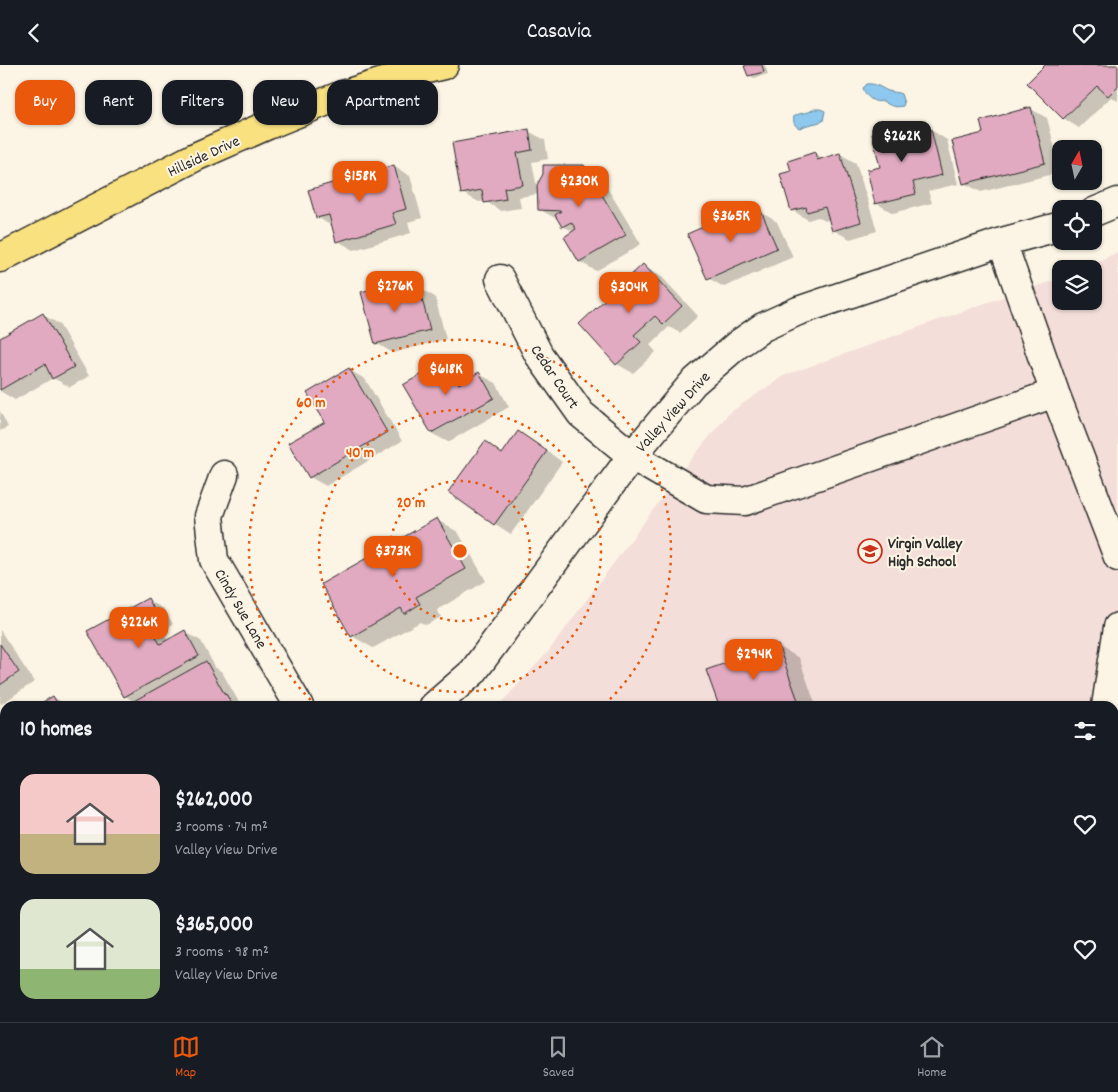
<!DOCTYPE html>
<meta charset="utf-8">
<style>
body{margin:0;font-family:Dekko,sans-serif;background:#242831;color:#f1f3f6;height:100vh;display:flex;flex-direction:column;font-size:19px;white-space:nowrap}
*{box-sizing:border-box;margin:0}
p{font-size:16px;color:#9ea1a6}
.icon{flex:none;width:28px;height:28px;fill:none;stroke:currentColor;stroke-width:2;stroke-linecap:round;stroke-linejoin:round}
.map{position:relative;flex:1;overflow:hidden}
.sheet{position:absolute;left:0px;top:636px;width:1119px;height:321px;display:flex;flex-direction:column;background:#171b24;border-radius:15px 15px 0 0;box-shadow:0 1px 4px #0004}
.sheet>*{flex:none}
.guide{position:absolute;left:15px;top:15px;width:500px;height:45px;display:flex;gap:10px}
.needle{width:32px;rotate:9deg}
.fabs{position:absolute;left:1052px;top:75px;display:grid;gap:10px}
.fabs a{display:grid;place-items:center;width:50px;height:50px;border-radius:10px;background:#171b24;box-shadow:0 1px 4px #0004;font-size:25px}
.price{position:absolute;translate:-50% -42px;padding:0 11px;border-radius:10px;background:#ea580c;color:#fff;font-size:16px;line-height:32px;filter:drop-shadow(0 1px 2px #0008)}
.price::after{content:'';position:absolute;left:50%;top:30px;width:15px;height:11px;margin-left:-8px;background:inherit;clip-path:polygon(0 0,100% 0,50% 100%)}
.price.current{background:#222;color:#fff}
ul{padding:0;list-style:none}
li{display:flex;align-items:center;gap:15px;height:125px;padding:0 20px}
li span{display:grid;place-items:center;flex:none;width:140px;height:100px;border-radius:15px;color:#555}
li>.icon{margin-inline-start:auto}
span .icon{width:60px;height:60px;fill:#fffc;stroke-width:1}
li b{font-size:21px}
h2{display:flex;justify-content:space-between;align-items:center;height:60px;padding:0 20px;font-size:21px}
.tag{padding:0 18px;border-radius:15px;background:#171b24;box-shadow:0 1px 4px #0004;font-size:18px;line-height:45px}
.tag.current{background:#ea580c;color:#fff}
header{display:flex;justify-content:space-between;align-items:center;height:65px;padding:0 20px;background:#171b24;font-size:22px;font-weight:600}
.tab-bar{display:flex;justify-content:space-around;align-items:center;height:70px;border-top:1px solid #363941;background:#171b24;font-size:14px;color:#9ea1a6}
.tab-bar a{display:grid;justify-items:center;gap:2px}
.tab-bar .current{color:#ea580c}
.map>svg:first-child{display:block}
</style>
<header><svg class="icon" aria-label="back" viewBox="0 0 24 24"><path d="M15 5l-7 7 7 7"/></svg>Casavia<svg class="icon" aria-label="heart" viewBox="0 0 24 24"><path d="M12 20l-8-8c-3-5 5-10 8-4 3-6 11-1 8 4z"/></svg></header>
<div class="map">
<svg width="1118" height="957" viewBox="0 0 1118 957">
<rect width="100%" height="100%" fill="#fcf5e5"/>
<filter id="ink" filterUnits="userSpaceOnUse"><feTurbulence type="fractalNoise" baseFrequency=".02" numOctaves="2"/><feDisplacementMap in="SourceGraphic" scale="10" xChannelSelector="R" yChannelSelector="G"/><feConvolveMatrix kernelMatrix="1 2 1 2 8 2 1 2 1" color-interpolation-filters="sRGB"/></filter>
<g filter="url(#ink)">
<path fill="#f4deda" d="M1118,187V737L1114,763V641H498L548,587L684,403L728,349L783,311L994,235L1061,213V236H1094V204H1081Z
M5,843V952L1083,953V957H0V844Z"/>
<path fill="#8ec8ee" stroke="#6689a0" d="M867,19C876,18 881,23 888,26C892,27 897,27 901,29L904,38L903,41C895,43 890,41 883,36C874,39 866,32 863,23Z
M814,44H820L825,46L823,56C815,59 807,59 800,63C794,61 793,57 794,51L799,49L809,47Z"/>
<path fill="#0003" d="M752,0H765L768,9L754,13L749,10Z
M1047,0H1118V36L1111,32L1079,63L1063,53Z
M1031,44L1047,53L1061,107L981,127L964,118L985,68Z
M905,62L916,69L931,65L947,75L958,119L928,126L932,138L893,148L876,138L882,102Z
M528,66L545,75L548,94L532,97L537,123L583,101L600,111L641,179L596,206L580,197L574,167L563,161L558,154L555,153L539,144V129L519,132L521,143L501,146L485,136L479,137L462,128Z
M815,89L824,94L840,89L856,98L877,166L850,174L833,165L830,154L825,156L818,152L808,155L792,145L793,106Z
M393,101L410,111L422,153L408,157L411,168L354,185L338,176L333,162L317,152Z
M761,147L777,157L793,192L724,222L708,213L728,152L737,158Z
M643,201L660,210L698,251L680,268L669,262L650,280L656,287L633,308L617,299L580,259Z
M391,220L403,227L419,223L435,232L446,274L393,288L376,278Z
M43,250L59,259L89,311L70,322L53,313L15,335L0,326V275Z
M446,297L462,306L467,315L479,309L496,318L509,342L448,377L431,368Z
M349,305L365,314L402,376L326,421L310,412L326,357Z
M0,346L8,362L0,366Z
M519,368L535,377L562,397L511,469L495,459L450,427L485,378L504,389Z
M437,455L458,467L486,516L437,545L441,552L426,560L420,557L373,583L352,571Z
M148,535L164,544L173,559L162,565L168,576L185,567L201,576L214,600L213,601L222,607L240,639L243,641H136L133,636L125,631Z
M0,565L34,617L1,639L0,638Z
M778,581L799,593L816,641H720L707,606Z
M53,632L68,641H39Z
M475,952H524L512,957H482Z
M527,952H811L816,957H532L527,954Z
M829,952H865L872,957H817Z
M881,952H1070V957H882Z"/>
<path fill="#e1aac0" stroke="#2b2b2b" d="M747,0H762L764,7L748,11L744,1Z
M1045,0H1118V21L1108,31L1097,21L1063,54L1027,18Z
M1031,42L1045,98L963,119L952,76L983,68L980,56Z
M905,61L907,70L931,64L942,110L913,117L916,129L875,139L867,105L880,102L872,69Z
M529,64L532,85L517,88L523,120L504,123L506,134L484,138L482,125L461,129L452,78Z
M815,87L817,95L840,88L861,157L832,166L825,142L807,147L806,142L791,146L780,109L791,106L788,96Z
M394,100L406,144L392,148L396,159L336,177L329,150L316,153L308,125Z
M543,100H584L626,170L579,197L564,172L576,164L571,157L562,162L555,150L561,146L538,145L537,120L543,109Z
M761,146L777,183L707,214L687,169L728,151L732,159Z
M643,199L682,241L663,259L655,251L634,270L641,277L616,300L579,259Z
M391,219L394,228L419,222L430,265L375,279L361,227Z
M43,248L74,302L52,314L45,299L0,325V273Z
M446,295L459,319L479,307L494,333L431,368L403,320Z
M349,303L387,367L309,413L288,378L325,357L307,328Z
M518,366L547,386L494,460L448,427L485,376L502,389Z
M437,453L466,504L416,532L420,539L404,549L401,543L351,572L321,519Z
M148,533L157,550L147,555L160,579L185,565L199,591L124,632L87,566Z
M0,579L19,607L0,620Z
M778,580L800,641H719L706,605Z
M206,596L225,630L226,629L233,641H135L132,637Z
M53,631L59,641H36Z
M5,661V686L0,678V664Z
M550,952H765L748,957H552Z
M787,952H807L813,957H794Z
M826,952H854L856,957H814Z
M879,952H1047V957H881Z"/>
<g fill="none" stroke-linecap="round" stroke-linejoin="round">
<g stroke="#2b2b2b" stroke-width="31">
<path id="minor" d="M1094,147L1118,137
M1002,177L1055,328L1118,492
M500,214L539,290L581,349L632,391L706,434L745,436L1055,328
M224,410L209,451L214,495L299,641
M434,641L473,607L632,391L693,318L737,280L763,262L798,246L1002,177L1061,161
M1106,641L1118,562
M0,812L5,820
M83,952L86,957
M367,952L369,957
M1070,957V952"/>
</g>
<g stroke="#2b2b2b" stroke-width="31">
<path id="major" d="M0,193L195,92L268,60L342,30L415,7L444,0"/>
</g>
<use href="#minor" stroke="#fcf5e5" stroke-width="28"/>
<use href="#major" stroke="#fae180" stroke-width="28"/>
</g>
</g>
<g fill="none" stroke="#e8590c" stroke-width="2.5" stroke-dasharray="2.5 5">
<circle cx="460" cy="486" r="70"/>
<circle cx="460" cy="486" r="141"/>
<path d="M316 640A211 211 0 1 1 604 640"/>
</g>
<defs>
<g id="school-ring" transform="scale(1.25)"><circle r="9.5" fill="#fcf5e5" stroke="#c8321e" stroke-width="1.5"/><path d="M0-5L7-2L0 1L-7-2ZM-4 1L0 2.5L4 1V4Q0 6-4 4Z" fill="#c8321e"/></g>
</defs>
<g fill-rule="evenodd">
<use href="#school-ring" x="870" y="486"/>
</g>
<g text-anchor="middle" stroke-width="4" stroke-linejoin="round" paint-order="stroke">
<g font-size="16" fill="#2b2b2b" stroke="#fcf5e5">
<text transform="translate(203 90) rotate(-25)" y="6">Hillside Drive</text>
<text transform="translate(556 311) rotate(56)" y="6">Cedar Court</text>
<text transform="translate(672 346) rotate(-48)" y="6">Valley View Drive</text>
<text transform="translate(242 543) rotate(60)" y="6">Cindy Sue Lane</text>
</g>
<g font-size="16" font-weight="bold" fill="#2b2b2b" stroke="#fcf5e5" text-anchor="start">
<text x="888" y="483">Virgin Valley<tspan x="888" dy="18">High School</tspan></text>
</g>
</g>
<circle cx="460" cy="486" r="8" fill="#e8590c" stroke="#fcf5e5" stroke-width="2.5"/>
<g font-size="15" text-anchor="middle" font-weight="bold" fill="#e8590c" stroke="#fcf5e5" stroke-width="4" stroke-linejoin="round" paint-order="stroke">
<text x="311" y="342">60 m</text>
<text x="360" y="392">40 m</text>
<text x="411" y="442">20 m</text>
</g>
</svg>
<div class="fabs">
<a><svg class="needle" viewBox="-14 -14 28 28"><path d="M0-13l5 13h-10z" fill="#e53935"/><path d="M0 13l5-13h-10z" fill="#9ea1a6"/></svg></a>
<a><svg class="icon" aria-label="locate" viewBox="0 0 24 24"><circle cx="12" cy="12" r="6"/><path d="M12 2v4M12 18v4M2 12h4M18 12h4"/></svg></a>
<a><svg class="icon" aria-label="layers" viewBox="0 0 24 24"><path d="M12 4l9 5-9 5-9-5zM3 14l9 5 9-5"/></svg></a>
</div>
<b class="price current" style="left:902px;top:98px">$262K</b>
<b class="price" style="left:360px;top:138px">$158K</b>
<b class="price" style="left:579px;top:143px">$230K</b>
<b class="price" style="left:731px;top:178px">$365K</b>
<b class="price" style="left:395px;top:248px">$276K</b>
<b class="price" style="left:629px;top:249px">$304K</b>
<b class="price" style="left:446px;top:331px">$618K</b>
<b class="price" style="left:393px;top:513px">$373K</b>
<b class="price" style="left:139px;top:584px">$226K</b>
<b class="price" style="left:754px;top:616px">$294K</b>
<div class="guide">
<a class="tag current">Buy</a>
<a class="tag">Rent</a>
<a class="tag">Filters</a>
<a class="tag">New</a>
<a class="tag">Apartment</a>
</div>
<section class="sheet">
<h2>10 homes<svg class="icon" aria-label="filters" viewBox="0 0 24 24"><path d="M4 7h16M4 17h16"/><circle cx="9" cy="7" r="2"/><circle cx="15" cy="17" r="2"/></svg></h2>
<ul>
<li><span style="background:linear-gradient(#f6c9c9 60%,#c2b280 0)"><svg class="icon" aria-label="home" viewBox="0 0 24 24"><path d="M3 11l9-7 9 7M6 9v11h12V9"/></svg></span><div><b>$262,000</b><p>3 rooms · 74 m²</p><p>Valley View Drive</p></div><svg class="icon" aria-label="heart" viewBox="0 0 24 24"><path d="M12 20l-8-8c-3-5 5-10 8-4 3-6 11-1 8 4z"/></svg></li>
<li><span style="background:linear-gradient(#dfe7d0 70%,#8fb573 0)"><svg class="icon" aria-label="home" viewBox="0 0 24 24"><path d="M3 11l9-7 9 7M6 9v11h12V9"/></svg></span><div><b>$365,000</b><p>3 rooms · 98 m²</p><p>Valley View Drive</p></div><svg class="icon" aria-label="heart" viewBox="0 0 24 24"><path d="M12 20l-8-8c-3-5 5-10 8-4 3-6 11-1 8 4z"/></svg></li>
</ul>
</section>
</div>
<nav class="tab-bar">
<a class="current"><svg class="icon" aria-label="map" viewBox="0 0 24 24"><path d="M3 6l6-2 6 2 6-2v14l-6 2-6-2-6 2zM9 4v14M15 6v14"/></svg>Map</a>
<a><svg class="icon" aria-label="saved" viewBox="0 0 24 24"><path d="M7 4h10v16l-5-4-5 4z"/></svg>Saved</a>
<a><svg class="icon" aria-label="home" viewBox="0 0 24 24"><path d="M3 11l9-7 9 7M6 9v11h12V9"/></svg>Home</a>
</nav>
